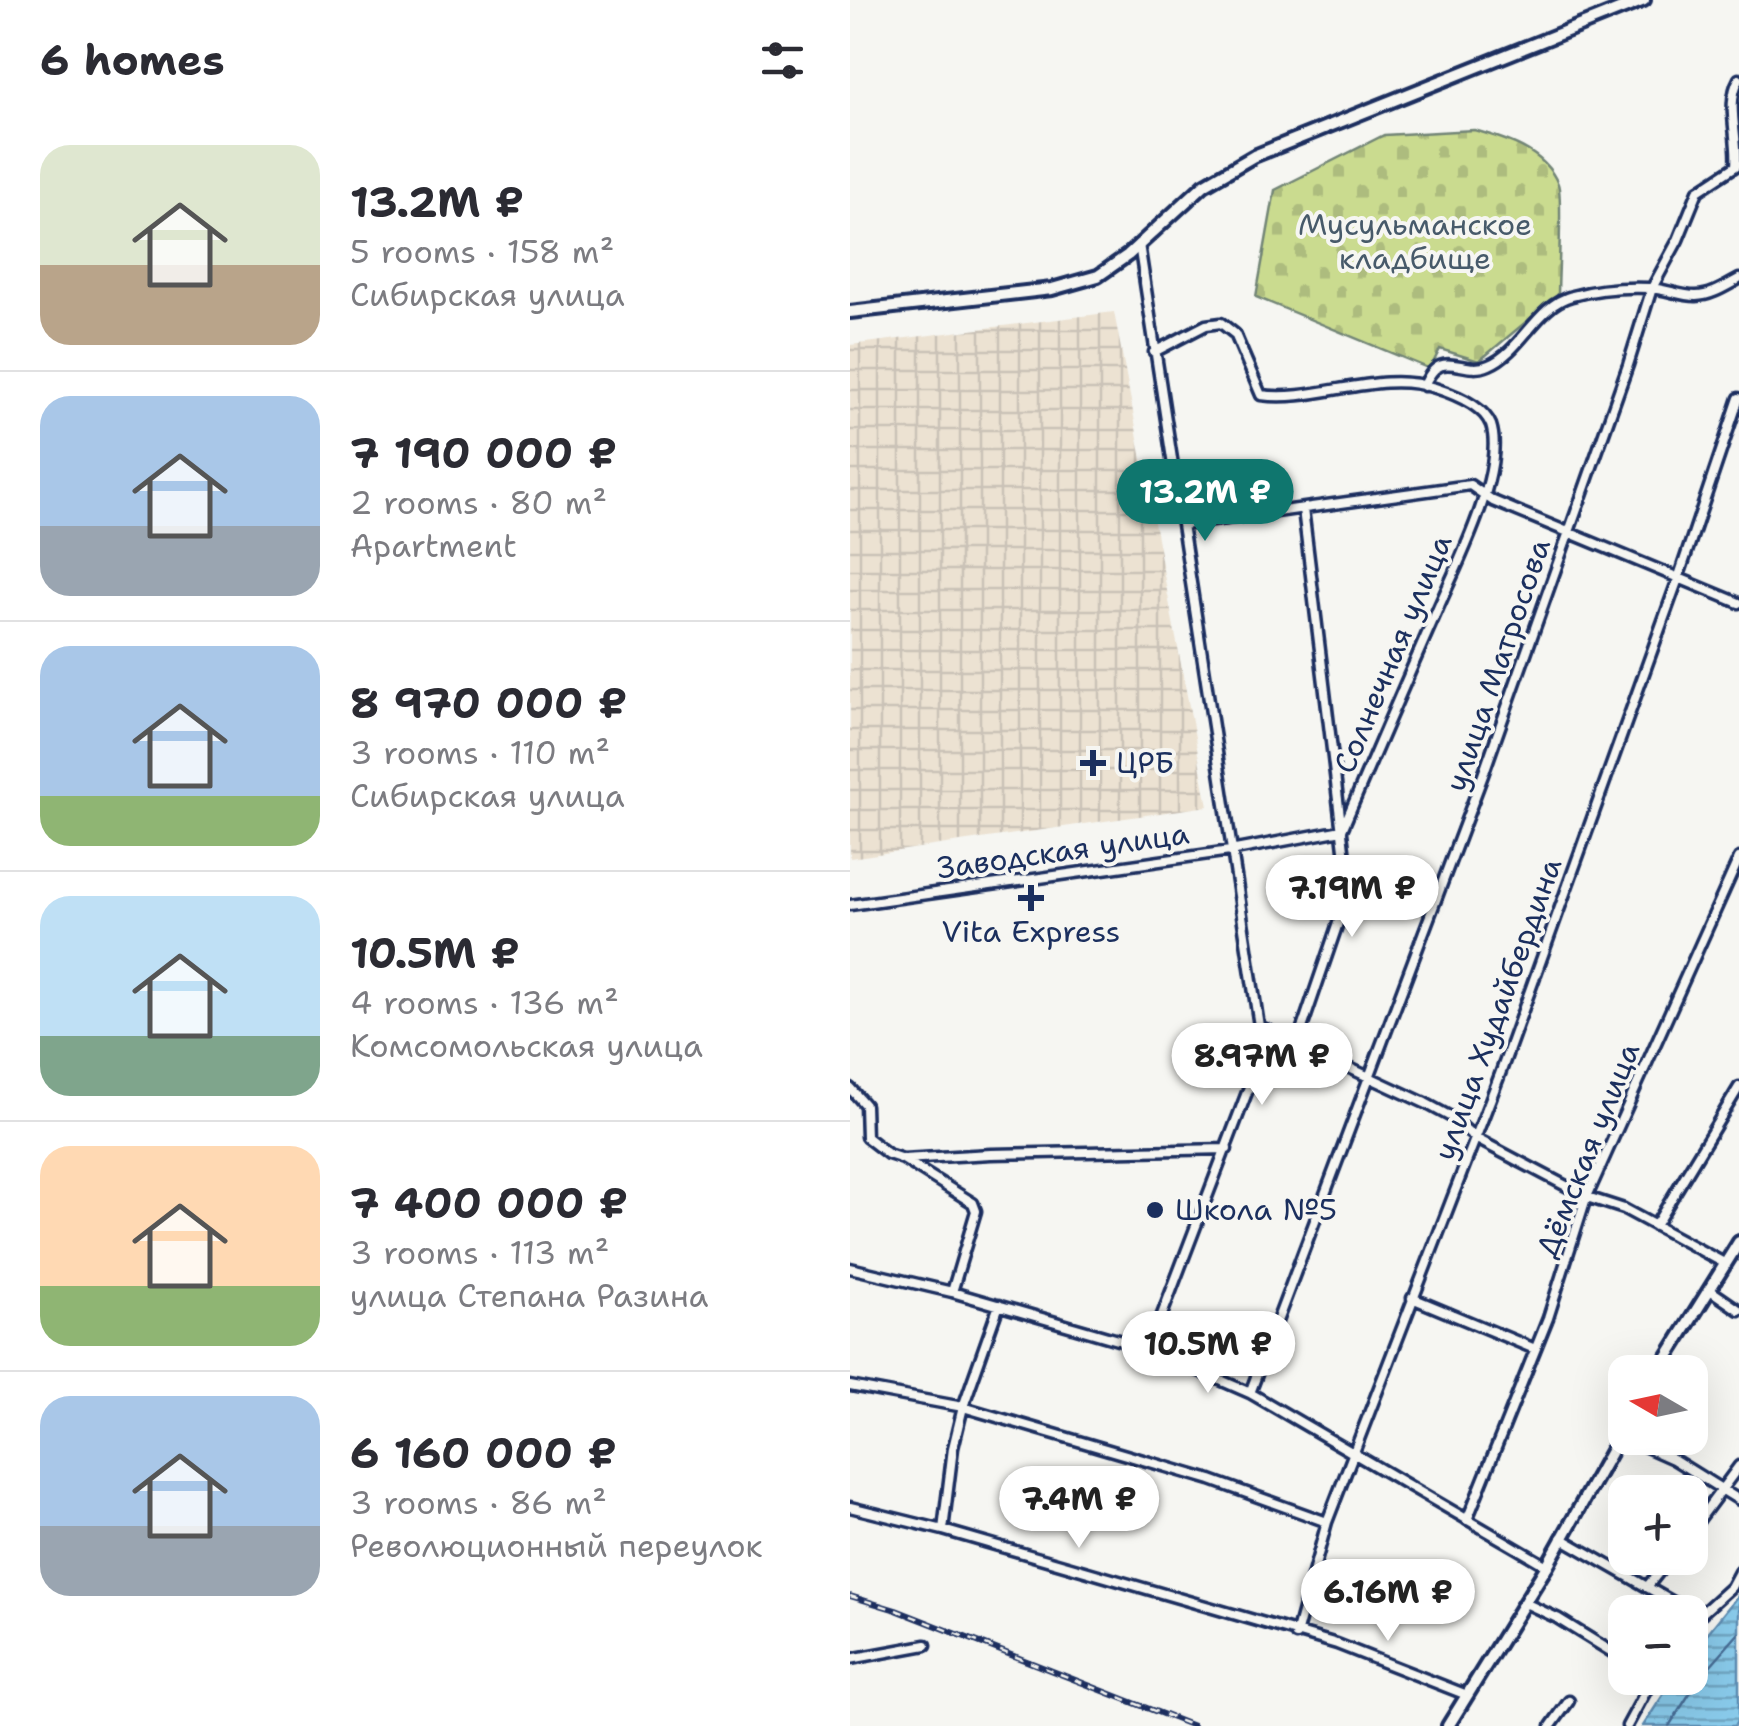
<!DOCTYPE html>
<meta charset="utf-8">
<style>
body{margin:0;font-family:"Shantell Sans",sans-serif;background:#f2f2f3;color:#2b2b33;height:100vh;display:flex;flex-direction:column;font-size:38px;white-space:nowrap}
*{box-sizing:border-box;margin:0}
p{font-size:32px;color:#7c7c81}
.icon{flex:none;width:55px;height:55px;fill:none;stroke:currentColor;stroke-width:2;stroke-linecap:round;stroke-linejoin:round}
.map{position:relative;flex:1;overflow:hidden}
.details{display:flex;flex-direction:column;background:#fff;width:850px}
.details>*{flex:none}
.needle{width:65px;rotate:279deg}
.fabs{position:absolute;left:758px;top:1355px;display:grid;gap:20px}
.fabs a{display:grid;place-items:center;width:100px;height:100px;border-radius:20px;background:#fff;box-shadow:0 10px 40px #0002;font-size:50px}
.price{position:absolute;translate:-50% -85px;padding:0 22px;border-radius:35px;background:#fff;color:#222;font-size:32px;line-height:65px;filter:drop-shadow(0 2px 5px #0008)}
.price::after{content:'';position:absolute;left:50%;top:60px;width:30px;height:22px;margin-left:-15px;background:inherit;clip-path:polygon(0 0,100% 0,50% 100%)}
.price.on{background:#0f766e;color:#fff}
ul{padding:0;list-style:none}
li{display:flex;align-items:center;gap:30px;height:250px;padding:0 40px}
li+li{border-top:2px solid #e1e1e2}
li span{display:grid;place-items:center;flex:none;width:280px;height:200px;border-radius:30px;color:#555}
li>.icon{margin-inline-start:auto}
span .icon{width:120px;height:120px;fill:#fffc;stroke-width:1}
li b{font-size:42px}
h2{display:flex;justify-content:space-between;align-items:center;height:120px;padding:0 40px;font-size:42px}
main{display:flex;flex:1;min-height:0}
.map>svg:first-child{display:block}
</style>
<main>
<section class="details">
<h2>6 homes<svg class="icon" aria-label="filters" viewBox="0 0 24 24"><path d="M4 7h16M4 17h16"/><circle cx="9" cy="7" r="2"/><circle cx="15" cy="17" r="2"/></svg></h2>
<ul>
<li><span style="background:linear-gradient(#dfe7d0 60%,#b9a48a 0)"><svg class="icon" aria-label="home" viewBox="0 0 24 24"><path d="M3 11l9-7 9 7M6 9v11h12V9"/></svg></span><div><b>13.2M ₽</b><p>5 rooms · 158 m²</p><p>Сибирская улица</p></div></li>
<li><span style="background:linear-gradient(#a9c7e8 65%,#9aa5b1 0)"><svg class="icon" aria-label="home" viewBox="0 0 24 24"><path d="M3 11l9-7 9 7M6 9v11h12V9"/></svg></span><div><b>7 190 000 ₽</b><p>2 rooms · 80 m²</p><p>Apartment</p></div></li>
<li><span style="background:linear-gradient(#a9c7e8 75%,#8fb573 0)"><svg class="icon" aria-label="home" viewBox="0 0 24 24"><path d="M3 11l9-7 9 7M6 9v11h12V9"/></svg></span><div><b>8 970 000 ₽</b><p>3 rooms · 110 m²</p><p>Сибирская улица</p></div></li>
<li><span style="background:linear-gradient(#bfe0f5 70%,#7fa58c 0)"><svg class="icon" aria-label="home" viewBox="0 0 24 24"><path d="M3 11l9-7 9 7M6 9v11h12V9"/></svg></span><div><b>10.5M ₽</b><p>4 rooms · 136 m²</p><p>Комсомольская улица</p></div></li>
<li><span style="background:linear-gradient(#ffd9b3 70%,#8fb573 0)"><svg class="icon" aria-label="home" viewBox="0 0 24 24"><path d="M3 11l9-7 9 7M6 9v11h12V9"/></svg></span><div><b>7 400 000 ₽</b><p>3 rooms · 113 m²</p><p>улица Степана Разина</p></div></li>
<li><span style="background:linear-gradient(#a9c7e8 65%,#9aa5b1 0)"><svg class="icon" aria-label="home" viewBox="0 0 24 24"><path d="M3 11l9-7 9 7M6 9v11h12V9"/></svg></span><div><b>6 160 000 ₽</b><p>3 rooms · 86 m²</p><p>Революционный переулок</p></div></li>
</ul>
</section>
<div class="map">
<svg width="889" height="1726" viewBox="0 0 889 1726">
<defs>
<pattern id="industrial-grid" width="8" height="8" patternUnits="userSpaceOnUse" patternTransform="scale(2.5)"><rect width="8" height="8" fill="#ece2d2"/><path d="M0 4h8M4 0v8" fill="none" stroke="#cac2b7"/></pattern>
<pattern id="cemetery-stones" width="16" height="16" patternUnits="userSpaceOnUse" patternTransform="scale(2.5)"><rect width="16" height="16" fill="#cadb8f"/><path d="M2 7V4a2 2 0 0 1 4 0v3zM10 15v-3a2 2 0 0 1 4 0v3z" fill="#adbc7e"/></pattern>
<pattern id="water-rules" width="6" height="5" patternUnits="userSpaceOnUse" patternTransform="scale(2.5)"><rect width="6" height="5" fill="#89caea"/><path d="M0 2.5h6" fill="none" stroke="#6fa4c1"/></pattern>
</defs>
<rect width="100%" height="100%" fill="#f6f6f2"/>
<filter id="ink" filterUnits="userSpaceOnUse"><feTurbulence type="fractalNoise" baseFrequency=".01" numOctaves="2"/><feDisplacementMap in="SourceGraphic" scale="20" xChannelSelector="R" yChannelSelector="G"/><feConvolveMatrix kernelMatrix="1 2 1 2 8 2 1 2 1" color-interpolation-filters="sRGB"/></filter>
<g filter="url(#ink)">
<path fill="url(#industrial-grid)" d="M264,312L358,806L0,858V345Z"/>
<path fill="url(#cemetery-stones)" stroke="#728576" stroke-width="2.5" d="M624,130C656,139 694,150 708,184C713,197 708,275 708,295L629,361L590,349L580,369L406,297L425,190L534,135Z"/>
<path fill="url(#water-rules)" stroke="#5d8cb2" stroke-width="2.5" d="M889,1594V1718L885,1726H793L824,1678H840V1655Z"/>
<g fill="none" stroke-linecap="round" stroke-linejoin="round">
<path stroke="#476d96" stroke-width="2.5" d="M819,1726L842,1690L845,1675L859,1667L889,1633"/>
<g stroke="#1b2f5e" stroke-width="15">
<path id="street" d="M289,244L409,1026L404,1074L299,1349
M304,352L356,325L371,323L385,334L411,395C466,403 529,369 585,388C604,394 633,405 641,425C648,446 640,480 633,500C621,539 602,576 586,613C554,685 523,758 492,830
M574,386C591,345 612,377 639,365C672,351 687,305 722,296C746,289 775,287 800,288C815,289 831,296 846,296C861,296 876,286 889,279
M333,525L620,485L643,501L889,603
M0,905L380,851L492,830
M409,1026L575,1103L603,1118L625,1138L737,1197L774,1209L876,1264
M447,1043L499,891L453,509
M0,1088L15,1105L16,1137L38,1154L53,1159L141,1154L377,1149
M53,1159L123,1203L126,1211L102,1292
M805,1226L889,1087
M0,1268L102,1292L299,1349L400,1393L697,1566
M860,1290L889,1310
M562,1298L685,1349
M0,1386L113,1407L361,1480L477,1522
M400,1393L633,775L778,365L802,288L828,240L848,191L886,166C889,137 875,104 889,79
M769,1435L823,1459L889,1500
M0,1507L93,1530L487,1644L617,1695
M617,1520L698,1318L735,1201L889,858
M93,1530L103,1448L113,1407L149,1305
M840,1532L889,1466
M711,1538L846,1615
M797,1587L820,1558
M675,1603L707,1618L775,1660
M840,1624L881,1587L889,1572
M446,1635L477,1522L649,1077L829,576L889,398
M0,1659L76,1645
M701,1726L719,1701
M777,1726L803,1678"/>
</g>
<g stroke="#1b2f5e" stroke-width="18">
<path id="secondary" d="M0,312L202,289L248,276L278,255L354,185L404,156L794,0
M808,1372L889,1242
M598,1726L697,1566L775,1426"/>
</g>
<use href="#street" stroke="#f6f6f2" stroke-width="8"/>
<use href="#secondary" stroke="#f6f6f2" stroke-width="10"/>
<g stroke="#1b2f5e" stroke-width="6">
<path id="rail" d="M0,1596L46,1610L343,1726"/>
</g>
<use href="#rail" stroke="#f6f6f2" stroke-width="2.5" stroke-dasharray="8" stroke-linecap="butt"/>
</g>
</g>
<g fill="#1b2f5e" stroke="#f6f6f2" stroke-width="4">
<path d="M238 748h10v10h10v10h-10v10h-10v-10h-10v-10h10z"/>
<path d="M176 883h10v10h10v10h-10v10h-10v-10h-10v-10h10z"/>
<circle cx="305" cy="1210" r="10"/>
</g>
<g text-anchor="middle" stroke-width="8" stroke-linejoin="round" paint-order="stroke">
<g font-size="30" fill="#475a6a" stroke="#f6f6f2">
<text x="565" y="235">Мусульманское<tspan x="565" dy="34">кладбище</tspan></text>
</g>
<g font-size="30" fill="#1b2f5e" stroke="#f6f6f2">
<text transform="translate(543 654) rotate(-67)" y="10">Солнечная улица</text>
<text transform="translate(648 665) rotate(-71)" y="10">улица Матросова</text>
<text transform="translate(213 851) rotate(-8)" y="10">Заводская улица</text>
<text transform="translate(648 1009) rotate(-70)" y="10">улица Худайбердина</text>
<text transform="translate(738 1150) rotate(-68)" y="10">Дёмская улица</text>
</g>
<g font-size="30" fill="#1b2f5e" stroke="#f6f6f2" text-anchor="start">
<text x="266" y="773">ЦРБ</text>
<text x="181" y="942" text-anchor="middle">Vita Express</text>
<text x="325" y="1220">Школа №5</text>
</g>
</g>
</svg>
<div class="fabs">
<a><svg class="needle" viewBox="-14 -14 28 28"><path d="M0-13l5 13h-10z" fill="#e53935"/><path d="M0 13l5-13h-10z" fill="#7c7c81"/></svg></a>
<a>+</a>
<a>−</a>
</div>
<b class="price on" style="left:355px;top:544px">13.2M ₽</b>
<b class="price" style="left:502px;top:940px">7.19M ₽</b>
<b class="price" style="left:412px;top:1108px">8.97M ₽</b>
<b class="price" style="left:358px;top:1396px">10.5M ₽</b>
<b class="price" style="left:229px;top:1551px">7.4M ₽</b>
<b class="price" style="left:538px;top:1644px">6.16M ₽</b>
</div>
</main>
